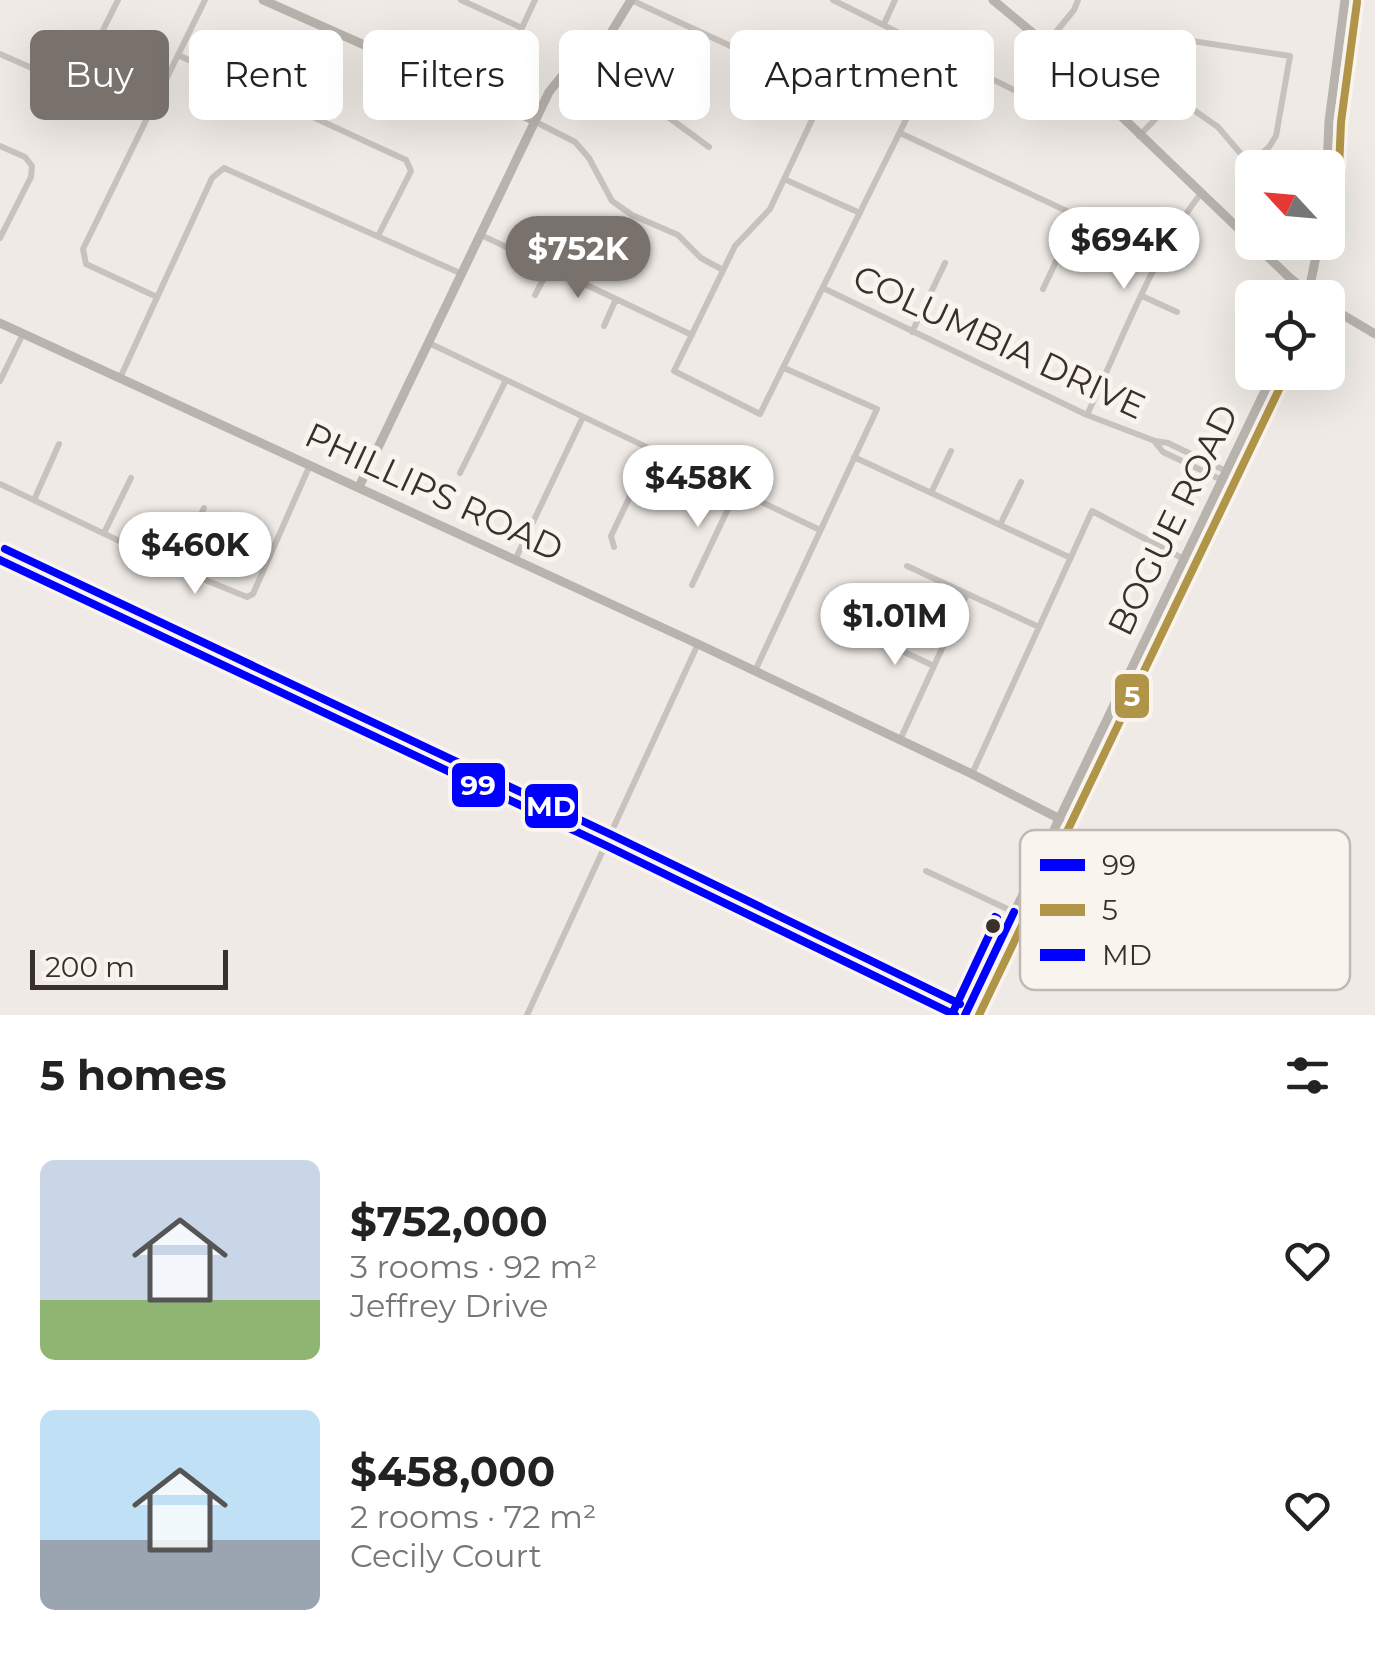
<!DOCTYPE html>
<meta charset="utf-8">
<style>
body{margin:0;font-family:Montserrat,sans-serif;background:#f6f6f6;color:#222;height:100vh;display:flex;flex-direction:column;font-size:38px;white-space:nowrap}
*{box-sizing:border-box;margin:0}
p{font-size:32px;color:#767676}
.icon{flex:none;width:55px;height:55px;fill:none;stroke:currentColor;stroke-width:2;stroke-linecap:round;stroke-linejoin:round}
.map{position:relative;height:1015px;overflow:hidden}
.drawer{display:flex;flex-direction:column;background:#fff;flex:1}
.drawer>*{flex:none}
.banner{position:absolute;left:30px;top:30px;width:1315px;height:90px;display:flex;gap:20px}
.needle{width:65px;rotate:296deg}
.fabs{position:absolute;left:1235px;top:150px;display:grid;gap:20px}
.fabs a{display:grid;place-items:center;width:110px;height:110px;border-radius:15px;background:#fff;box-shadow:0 10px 40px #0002;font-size:50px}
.scale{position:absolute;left:30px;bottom:25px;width:198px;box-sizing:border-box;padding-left:10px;border:5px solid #3a302b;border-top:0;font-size:28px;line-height:35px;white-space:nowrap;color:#3a302b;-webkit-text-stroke:8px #faf4ee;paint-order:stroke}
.price{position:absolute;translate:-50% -85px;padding:0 22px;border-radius:35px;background:#fff;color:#222;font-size:32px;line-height:65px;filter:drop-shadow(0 2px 5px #0008)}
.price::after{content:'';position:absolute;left:50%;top:60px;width:30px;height:22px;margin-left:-15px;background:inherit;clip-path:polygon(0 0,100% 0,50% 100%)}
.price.selected{background:#79716c;color:#fff}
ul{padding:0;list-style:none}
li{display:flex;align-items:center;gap:30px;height:250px;padding:0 40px}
li span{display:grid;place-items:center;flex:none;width:280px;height:200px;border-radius:15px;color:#555}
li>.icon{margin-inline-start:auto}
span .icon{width:120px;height:120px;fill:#fffc;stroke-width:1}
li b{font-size:42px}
h2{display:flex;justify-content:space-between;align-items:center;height:120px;padding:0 40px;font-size:42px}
.pill{padding:0 35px;border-radius:15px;background:#fff;box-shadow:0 10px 40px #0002;font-size:35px;line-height:90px}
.pill.selected{background:#79716c;color:#fff}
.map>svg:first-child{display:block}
</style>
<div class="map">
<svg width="1375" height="1015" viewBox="0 0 1375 1015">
<rect width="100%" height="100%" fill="#efeae5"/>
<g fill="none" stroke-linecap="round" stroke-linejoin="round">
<path stroke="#c8c2be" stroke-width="6" d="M461,0L522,28
M631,0L826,90L770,209L735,246L674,371L760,414L940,51
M833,0L1020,93
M884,24L895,0
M1120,41L1158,85L1218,127L1253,168
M1046,44L1074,10L1078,0
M0,54L68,84H76L118,0
M598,54L642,98L709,147
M178,55L406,160L411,171L378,236
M1142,69L1174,42L1192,41L1290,56L1276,136L1269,147L1250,164
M488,100L535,0
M534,121L575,142L589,158L612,201L632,215L678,235L701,258L723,270
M900,133L1161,255
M1139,136L1176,98
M0,146L25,157L32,166L31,177L0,238
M784,179L860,213
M481,235L692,335
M823,288L1087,415L1155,441L1168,443L1226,471
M1043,289L1077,217
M535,295L550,267
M1142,296L1177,312
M157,297L86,264L83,249L205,0
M604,326L616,299
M912,332L945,263
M429,343L820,530
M120,378L212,178L224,168L460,273
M0,381L23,334
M1087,415C1122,340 1151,259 1201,193
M1155,442L1163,452L1222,480
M854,457L1071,558
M460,473L506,380
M0,484L176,568L247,597L253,594L310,465
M931,493L951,451
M34,500L59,444
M1000,525L1021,482
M104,533L131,478
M614,547L611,536L652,450
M515,560L583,417
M907,566L1039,627
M176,568L204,508
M692,585L737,490
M872,637L934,666
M755,671L877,409L784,368
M900,740L967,594
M972,774L1092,511L1184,559
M926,871L1014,912
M527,1015L698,644"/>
<path stroke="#b9b3ae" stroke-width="9" d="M263,0L533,120
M993,0L1046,44L1290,278L1315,298
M1327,168L1329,121L1345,0
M1308,295L1319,242
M1328,306L1375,334
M0,323L698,644L972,774L1060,819
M359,487L549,92L566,71L598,54L631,0
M965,1015L1274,372"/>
<path stroke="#aea9a4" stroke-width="11" d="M0,560L607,846L955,1015"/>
<g stroke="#faf4ee" stroke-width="15">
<path id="bus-1" d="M0,560L607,846L955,1015
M965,1015L1014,912"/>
</g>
<g stroke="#faf4ee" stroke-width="15">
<path id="bus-2" d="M1339,169L1341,122L1357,2
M979,1015L1285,377"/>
</g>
<g stroke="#faf4ee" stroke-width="15">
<path id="bus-3" d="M5,549L612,835L960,1004
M954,1010L997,918L995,917"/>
</g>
<use href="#bus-1" stroke="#00f" stroke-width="8"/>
<use href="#bus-2" stroke="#b09447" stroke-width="8"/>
<use href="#bus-3" stroke="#00f" stroke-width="8"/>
</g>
<circle fill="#3a302b" stroke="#faf4ee" stroke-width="4" cx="993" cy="926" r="9"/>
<g text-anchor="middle" stroke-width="10" stroke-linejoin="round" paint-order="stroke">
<g font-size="35" fill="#3a302b" stroke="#faf4ee">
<text transform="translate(999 342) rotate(25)" y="12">COLUMBIA DRIVE</text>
<text transform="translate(434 492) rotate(25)" y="12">PHILLIPS ROAD</text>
<text transform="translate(1173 520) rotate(-64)" y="12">BOGUE ROAD</text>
</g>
</g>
<rect x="1020" y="830" width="330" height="160" rx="15" fill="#faf4ee" stroke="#c0b9b4" stroke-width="2.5"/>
<rect x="1040" y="859" width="45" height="12" fill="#00f"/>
<rect x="1040" y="904" width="45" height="12" fill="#b09447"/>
<rect x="1040" y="949" width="45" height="12" fill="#00f"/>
<g font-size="28" fill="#3a302b">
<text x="1102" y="875">99</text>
<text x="1102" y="920">5</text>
<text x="1102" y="965">MD</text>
</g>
<g stroke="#faf4ee" stroke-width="4">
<rect x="1113" y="672" width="38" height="48" rx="10" fill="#b09447"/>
<rect x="450" y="761" width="57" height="48" rx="10" fill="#00f"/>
<rect x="523" y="782" width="57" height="48" rx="10" fill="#00f"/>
</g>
<g font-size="28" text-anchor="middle" font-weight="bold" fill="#fff">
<text x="1132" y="706">5</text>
<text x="478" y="795">99</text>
<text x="551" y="816">MD</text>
</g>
</svg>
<div class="fabs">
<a><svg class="needle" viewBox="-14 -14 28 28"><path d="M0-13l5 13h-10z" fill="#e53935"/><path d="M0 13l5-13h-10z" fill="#767676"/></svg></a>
<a><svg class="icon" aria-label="locate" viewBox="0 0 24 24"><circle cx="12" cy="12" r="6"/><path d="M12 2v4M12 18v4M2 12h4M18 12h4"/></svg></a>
</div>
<div class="scale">200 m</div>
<b class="price" style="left:1124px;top:292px">$694K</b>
<b class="price selected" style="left:578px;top:301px">$752K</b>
<b class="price" style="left:698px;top:530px">$458K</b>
<b class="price" style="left:195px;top:597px">$460K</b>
<b class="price" style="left:895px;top:668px">$1.01M</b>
<div class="banner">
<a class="pill selected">Buy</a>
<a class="pill">Rent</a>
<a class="pill">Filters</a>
<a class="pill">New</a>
<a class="pill">Apartment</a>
<a class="pill">House</a>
</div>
</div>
<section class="drawer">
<h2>5 homes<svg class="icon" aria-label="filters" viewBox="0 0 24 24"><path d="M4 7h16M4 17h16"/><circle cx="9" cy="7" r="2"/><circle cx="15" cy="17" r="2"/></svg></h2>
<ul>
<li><span style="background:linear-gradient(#c9d6e8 70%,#8fb573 0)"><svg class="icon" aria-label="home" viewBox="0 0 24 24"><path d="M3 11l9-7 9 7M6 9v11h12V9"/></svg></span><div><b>$752,000</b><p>3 rooms · 92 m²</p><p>Jeffrey Drive</p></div><svg class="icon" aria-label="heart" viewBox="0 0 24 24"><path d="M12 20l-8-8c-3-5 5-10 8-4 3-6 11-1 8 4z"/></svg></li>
<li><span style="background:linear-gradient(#bfe0f5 65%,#9aa5b1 0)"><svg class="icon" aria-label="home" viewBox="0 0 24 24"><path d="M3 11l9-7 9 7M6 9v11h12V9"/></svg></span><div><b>$458,000</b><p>2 rooms · 72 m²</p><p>Cecily Court</p></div><svg class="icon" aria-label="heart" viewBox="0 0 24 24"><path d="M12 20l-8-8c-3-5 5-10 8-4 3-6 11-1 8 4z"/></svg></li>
</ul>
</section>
